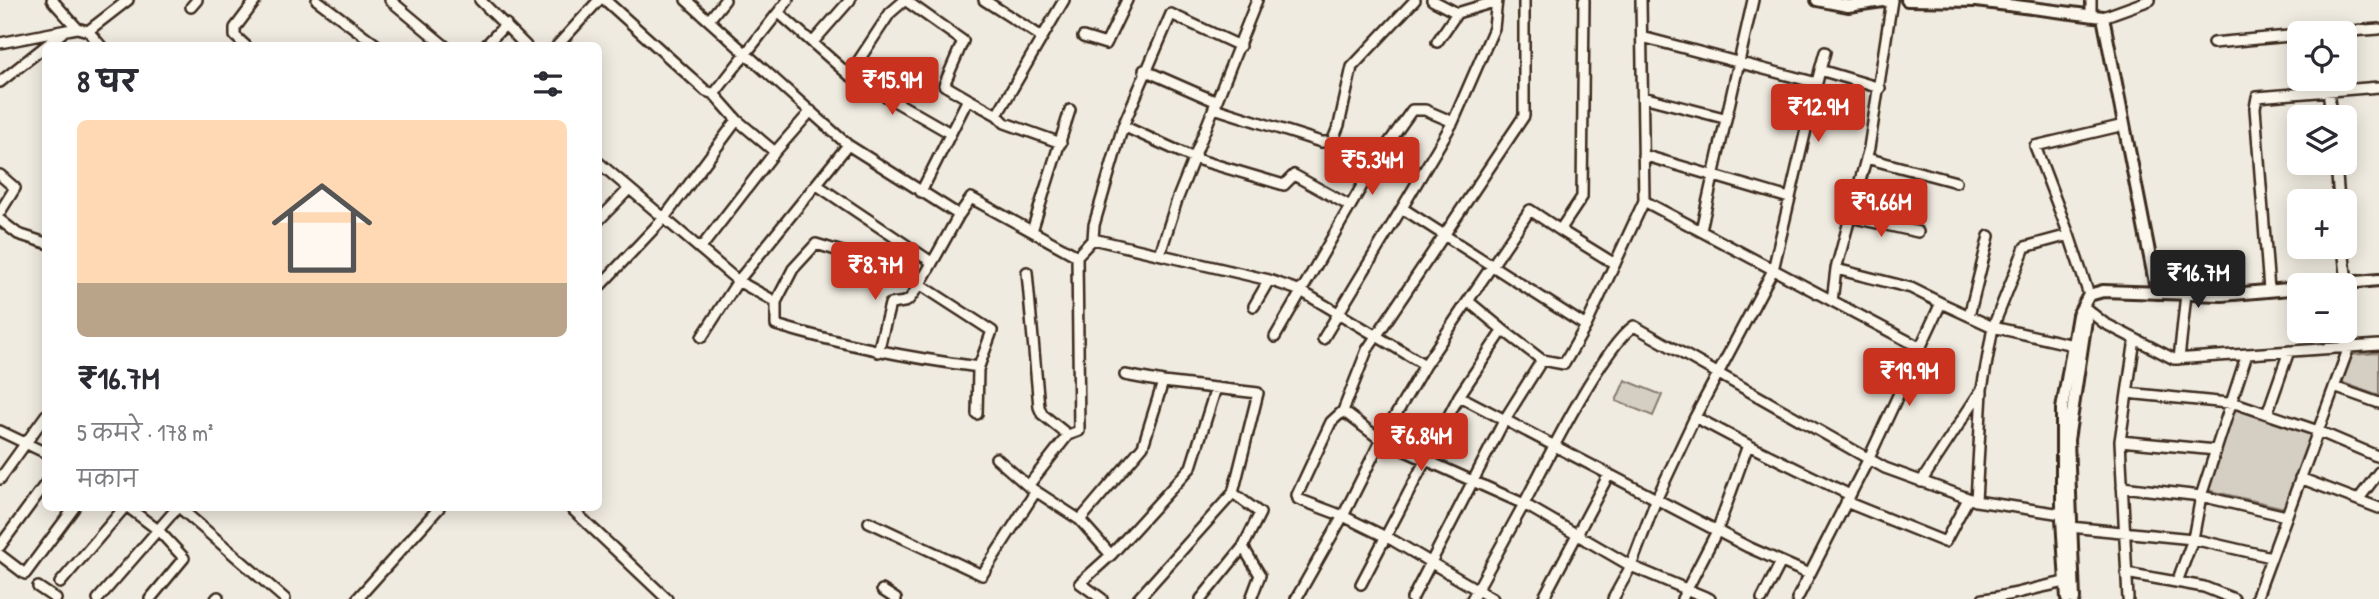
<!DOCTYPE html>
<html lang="hi">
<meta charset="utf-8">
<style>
body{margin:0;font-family:"Patrick Hand","Playpen Sans Deva",sans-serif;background:#f7f7f7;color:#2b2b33;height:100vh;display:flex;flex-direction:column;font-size:26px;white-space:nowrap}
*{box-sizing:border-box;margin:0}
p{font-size:23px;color:#7c7c81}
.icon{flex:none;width:38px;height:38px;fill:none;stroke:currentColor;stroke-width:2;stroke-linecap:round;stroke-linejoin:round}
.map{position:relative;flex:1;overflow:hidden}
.panel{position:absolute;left:42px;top:42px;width:560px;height:469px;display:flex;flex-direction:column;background:#fff;border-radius:10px;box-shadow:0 4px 18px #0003}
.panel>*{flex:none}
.controls{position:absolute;left:2287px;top:21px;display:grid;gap:14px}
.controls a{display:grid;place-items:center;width:70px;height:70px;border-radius:10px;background:#fff;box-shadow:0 4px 18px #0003;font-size:35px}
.price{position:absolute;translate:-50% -60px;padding:0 16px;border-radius:7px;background:#c8321e;color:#fff;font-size:23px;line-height:46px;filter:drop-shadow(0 2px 4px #0008)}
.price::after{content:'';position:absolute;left:50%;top:42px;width:21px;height:16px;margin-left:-10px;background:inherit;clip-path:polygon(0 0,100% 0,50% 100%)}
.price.current{background:#222;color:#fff}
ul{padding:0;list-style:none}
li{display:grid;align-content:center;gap:14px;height:371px;padding:0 35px}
li span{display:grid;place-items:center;height:217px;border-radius:10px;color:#555}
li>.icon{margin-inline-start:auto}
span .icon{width:126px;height:126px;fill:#fffc;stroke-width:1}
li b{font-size:30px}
h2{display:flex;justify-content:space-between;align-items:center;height:84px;padding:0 35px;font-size:30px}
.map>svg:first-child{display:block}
</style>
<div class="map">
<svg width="2379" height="599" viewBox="0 0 2379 599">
<rect width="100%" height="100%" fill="#f0ebe0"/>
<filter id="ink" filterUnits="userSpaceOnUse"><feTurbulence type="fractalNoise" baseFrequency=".0143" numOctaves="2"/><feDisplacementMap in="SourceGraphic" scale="14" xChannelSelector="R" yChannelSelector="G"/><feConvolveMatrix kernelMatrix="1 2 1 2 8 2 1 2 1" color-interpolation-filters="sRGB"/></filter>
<g filter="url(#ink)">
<path fill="#d5cec3" stroke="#887c70" stroke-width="2" d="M2379,353V396L2341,382L2350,355Z
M1625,380L1662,395L1653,416L1616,401Z
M2235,407L2312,433L2285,508L2207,490Z"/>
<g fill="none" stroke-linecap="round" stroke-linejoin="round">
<g stroke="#3b2a1e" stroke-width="14">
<path id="minor" d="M52,0L77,28L88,31L101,46
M317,0L378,46
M390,0L445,46
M480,0L526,46
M605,0L706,91L714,94L737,120L775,152
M686,0L848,145L959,215L971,198L1077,256L1093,239L1269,280
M905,0L963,41L944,85L968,99
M984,0L1042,37
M1432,0L1457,13L1494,2
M1497,0L1494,28L1453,122L1402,208L1586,326L1644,201
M1524,0V116L1367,350L1343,411L1331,422L1297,495L1298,499L1343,516L1381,440L1524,504C1544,465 1602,348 1634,326L1885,468L1976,501L2062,514
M1584,0L1582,197L1560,230L1615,264
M1641,0L1644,201L1921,348
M1892,0L1869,148L1836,269L1911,288L1941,303
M2091,0V16
M191,7L197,0
M779,13L849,75L950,133
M2103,17L2150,0
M709,20L725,0
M88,31L128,0
M2323,33L2379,29
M1083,37L1106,44L1127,0
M1642,37L1817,83
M814,41L850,0
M1437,42L1457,13
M0,43L77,28
M2213,43L2300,35
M246,46L235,36V28L256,0
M485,46L506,24
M557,46L599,0
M1144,70L1217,102
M1820,70L1825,52
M849,75L890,13L905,0
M2327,79L2331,117
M0,82L62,33
M714,94L788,0
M1643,97L1724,118
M1214,108L1321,142H1332L1339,125L1352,67L1415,0
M997,115L1005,123L1061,143
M1123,126L1196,159L1284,185L1294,175L1350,206
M1643,155L1789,198
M1866,158L1956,182
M598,162L738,281L776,302V325C843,345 909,358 979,367
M2336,163L2339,201
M0,175L15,188L0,212
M817,185L930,261
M921,192L968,99L997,115L1064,0
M1850,217L1918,232
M0,220L18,234L46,243
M598,221L629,189
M1701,230L1753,0
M1032,231L1070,110
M2069,235L2089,295
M1093,239L1094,225L1123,126L1171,14L1240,46
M2343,247L2347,283
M700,249L775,152L811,111
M1160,254L1177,200L1257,0
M1077,256L1079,431L1068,435L1028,486L1080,520L1143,446L1163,382L1258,393L1233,493L1260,513L1243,547L1260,575L1251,599
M1027,272L1039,407L1042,414L1068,435
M921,285L992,331L978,369L977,414
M598,288L664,218L737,120
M2269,290L2255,108L2257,97L2379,87
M1832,301L1836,269
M776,302L793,269L816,244L882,264
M1254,306L1269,280L1301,291L1425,365L1468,301
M2084,307L2104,323L2174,359L2379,345
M1969,316L1989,236
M1503,330L1542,360L1564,364L1586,326
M702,337L738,281L848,145
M1275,337L1378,158L1412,110H1425L1453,122
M1323,339L1402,208
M878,352L890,304C895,303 903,303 907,301C915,297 951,228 959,215
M2179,359L2186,294
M1125,375L1163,382
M2334,387L2379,403
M2127,393L2238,404L2318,431L2379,457
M1459,396L1503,330L1468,301L1530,210L1560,230
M1343,411L1381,440L1425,365
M2267,414L2289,351
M1695,417L1773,270L1820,70L1880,88
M0,431L46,453
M2120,441L2216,450
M996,458L1028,486
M2300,478L2379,508
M0,479L46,415
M1921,482L1982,389L1993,327L2025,247L2069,235L2035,146L2124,125
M2122,487L2201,496L2286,516
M2358,500L2379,472
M1976,501L1982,391
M1846,502L1945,542L1968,499
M129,508L158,530L184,558L150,599
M180,508L285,599
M571,508L667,599
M1080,520L1111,555L1080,583L1102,599
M869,522L982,575L1036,491
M2070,527L2193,539L2271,557
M0,546L46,483
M0,555L25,574L74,508
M1111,555L1191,467L1216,388
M2126,573L2204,587L2234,599
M2177,582L2193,539L2201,496L2247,354
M60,583L124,508
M1361,584L1459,396L1748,547L1809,574
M38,587L56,599
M882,590L896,599
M98,599L177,508
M216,599L218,597
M357,599L439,508
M1138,599L1233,493
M1201,599L1243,547
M1296,599L1343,516L1394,541L1493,599
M1412,599L1505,419L1542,360
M1472,599L1524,504L1631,566L1710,599
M1543,599L1609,474
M1613,599L1631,566L1656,500L1695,417L1748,445
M1682,599L1717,531L1748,445L1850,495
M1762,599L1781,562
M1797,599L1868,460L1941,303L1993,327L2073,345
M1983,599C2012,596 2037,587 2066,582
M2128,599L2120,441L2135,339
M2256,599L2349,347"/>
</g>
<g stroke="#3b2a1e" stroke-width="16">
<path id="tertiary" d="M1817,0L1848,6L1890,0
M1907,0L1976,1L2103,17L2157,293
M2323,285L2379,280
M2067,599L2062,519V409L2078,315L2089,295L2103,291L2222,295L2300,288
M2074,599L2068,440L2086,320L2084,307"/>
</g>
<use href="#minor" stroke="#fbf7ec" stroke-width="9"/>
<use href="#tertiary" stroke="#fbf7ec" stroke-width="10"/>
</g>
</g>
</svg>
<div class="controls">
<a><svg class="icon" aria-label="locate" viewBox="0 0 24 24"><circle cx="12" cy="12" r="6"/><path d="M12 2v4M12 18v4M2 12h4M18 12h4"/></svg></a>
<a><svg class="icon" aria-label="layers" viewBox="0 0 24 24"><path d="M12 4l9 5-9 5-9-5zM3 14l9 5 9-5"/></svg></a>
<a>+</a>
<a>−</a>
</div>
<b class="price" style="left:892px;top:117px">₹15.9M</b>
<b class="price" style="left:1818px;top:144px">₹12.9M</b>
<b class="price" style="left:1372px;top:197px">₹5.34M</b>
<b class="price" style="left:1881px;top:239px">₹9.66M</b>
<b class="price" style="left:875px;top:302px">₹8.7M</b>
<b class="price current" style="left:2198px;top:310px">₹16.7M</b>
<b class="price" style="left:1909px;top:408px">₹19.9M</b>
<b class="price" style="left:1421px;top:473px">₹6.84M</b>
<section class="panel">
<h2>8 घर<svg class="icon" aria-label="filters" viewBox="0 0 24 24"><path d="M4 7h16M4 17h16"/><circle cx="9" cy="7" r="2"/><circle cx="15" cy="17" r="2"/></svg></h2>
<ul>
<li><span style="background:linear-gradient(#ffd9b3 75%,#b9a48a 0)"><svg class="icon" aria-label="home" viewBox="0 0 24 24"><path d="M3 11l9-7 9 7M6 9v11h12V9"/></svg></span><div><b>₹16.7M</b><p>5 कमरे · 178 m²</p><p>मकान</p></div></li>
</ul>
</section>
</div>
